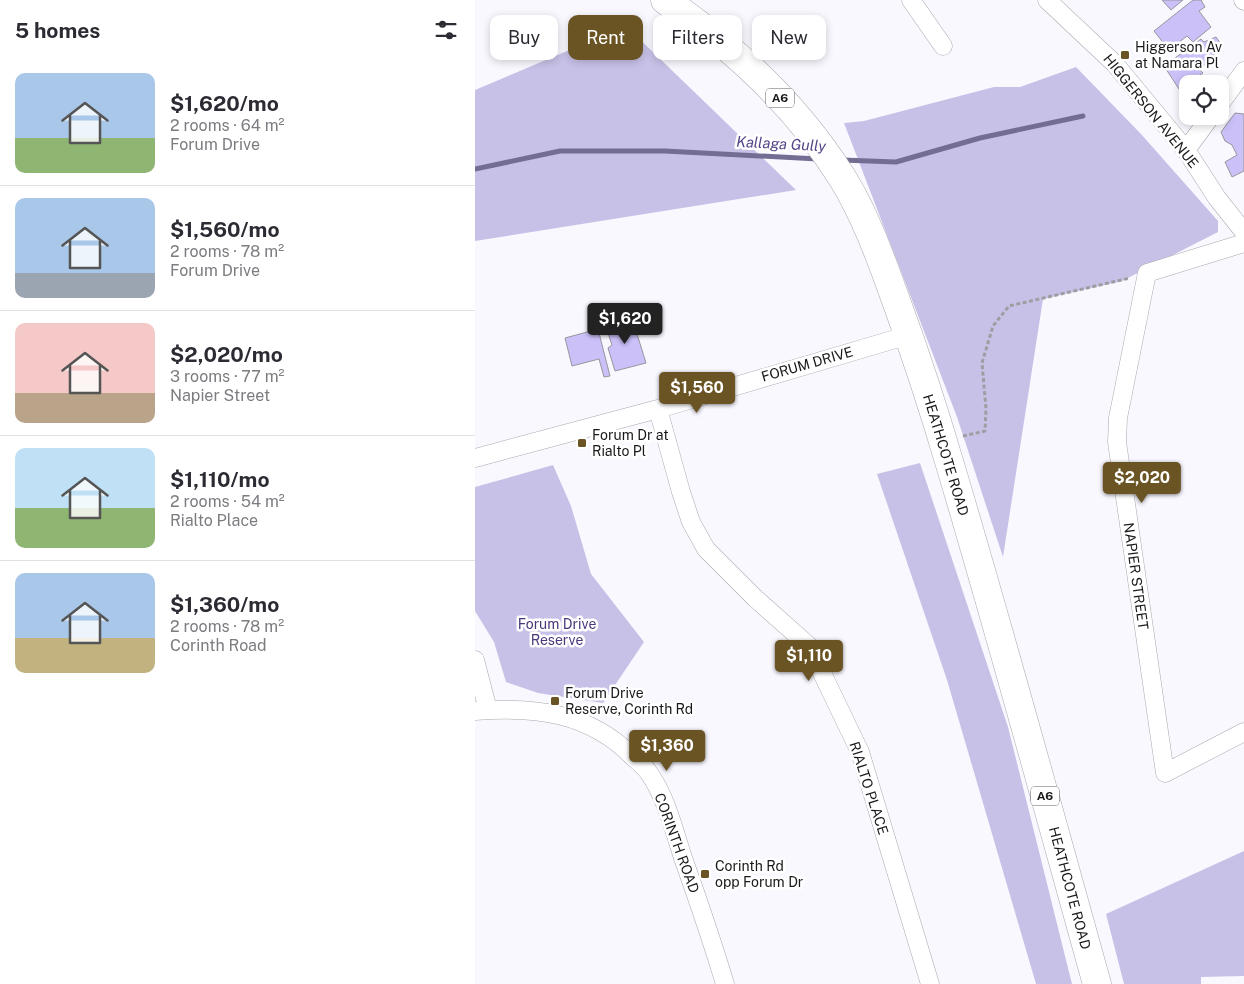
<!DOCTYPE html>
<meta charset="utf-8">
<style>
body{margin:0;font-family:"Public Sans",sans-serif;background:#f7f7f7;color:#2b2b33;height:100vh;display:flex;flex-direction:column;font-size:19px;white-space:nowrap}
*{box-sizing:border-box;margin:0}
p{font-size:16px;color:#7c7c81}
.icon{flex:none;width:28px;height:28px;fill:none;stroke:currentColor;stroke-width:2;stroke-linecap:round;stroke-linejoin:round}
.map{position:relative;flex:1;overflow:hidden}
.drawer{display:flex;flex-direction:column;background:#fff;width:475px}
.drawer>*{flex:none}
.guide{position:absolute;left:15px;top:15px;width:475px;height:45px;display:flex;gap:10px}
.controls{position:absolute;left:704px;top:75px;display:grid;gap:10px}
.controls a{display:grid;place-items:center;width:50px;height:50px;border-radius:10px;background:#fff;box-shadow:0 2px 8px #0003;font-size:25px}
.price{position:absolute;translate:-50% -42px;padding:0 11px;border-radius:5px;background:#6b5424;color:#fff;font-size:16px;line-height:32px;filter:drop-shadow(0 1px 2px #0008)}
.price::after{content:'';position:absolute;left:50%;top:30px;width:15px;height:11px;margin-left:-8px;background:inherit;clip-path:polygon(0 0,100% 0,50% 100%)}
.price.current{background:#222;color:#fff}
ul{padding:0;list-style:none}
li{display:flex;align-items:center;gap:15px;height:125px;padding:0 15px}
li+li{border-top:1px solid #e1e1e2}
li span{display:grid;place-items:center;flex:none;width:140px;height:100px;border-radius:10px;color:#555}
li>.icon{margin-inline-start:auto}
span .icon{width:60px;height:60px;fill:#fffc;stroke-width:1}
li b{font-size:21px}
h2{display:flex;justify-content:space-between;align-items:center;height:60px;padding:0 15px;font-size:21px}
.pill{padding:0 18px;border-radius:10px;background:#fff;box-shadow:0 2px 8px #0003;font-size:18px;line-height:45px}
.pill.current{background:#6b5424;color:#fff}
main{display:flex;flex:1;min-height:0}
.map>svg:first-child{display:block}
</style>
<main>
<section class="drawer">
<h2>5 homes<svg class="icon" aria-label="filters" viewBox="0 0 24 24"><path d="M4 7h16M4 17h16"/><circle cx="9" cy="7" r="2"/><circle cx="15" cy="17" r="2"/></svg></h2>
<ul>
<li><span style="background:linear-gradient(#a9c7e8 65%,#8fb573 0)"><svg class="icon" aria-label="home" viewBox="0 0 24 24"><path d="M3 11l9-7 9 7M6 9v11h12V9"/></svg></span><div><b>$1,620/mo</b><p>2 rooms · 64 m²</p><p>Forum Drive</p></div></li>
<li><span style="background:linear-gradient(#a9c7e8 75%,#9aa5b1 0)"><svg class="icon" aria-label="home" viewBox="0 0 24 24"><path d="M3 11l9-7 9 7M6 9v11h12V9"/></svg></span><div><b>$1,560/mo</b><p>2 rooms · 78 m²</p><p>Forum Drive</p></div></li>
<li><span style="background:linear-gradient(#f6c9c9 70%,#b9a48a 0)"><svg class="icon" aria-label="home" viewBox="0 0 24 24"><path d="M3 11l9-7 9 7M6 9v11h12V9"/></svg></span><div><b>$2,020/mo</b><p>3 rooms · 77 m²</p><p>Napier Street</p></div></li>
<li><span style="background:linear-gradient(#bfe0f5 60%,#8fb573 0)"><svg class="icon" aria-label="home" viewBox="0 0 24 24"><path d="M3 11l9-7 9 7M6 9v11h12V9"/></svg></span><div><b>$1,110/mo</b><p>2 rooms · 54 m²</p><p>Rialto Place</p></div></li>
<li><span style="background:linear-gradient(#a9c7e8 65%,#c2b280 0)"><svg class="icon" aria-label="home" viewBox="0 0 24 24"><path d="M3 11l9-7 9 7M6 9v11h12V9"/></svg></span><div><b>$1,360/mo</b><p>2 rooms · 78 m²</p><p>Corinth Road</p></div></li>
</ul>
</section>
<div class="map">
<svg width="769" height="984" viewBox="0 0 769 984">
<rect width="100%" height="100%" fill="#f9f8ff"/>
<path fill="#c8c1e7" d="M151,26L321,190L0,241V90Z
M601,67L666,134L743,221V232L647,281L568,299L528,557L482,417L369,123L389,121L519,87H545Z
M445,463L533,727L597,984H561L472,680L402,474Z
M78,465L96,506L116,574L169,642L128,703L63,693L31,682L19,642L0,611V487Z
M769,851V976L726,977V984H649L631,914Z"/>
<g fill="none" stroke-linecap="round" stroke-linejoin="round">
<path stroke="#746d93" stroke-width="5" d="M367,160L421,162L505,138L608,116
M0,169L85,151H190L343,159"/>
</g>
<path fill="#cbc0f8" stroke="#97969c" d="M687,0H708L696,10Z
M718,0H726L730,7L724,11L736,27L718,42L712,36L694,50L679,31Z
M741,37L748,47L738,53L740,57L724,69L728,73L725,75L731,84H712V93L709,86L704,89L689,66L726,39L729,42Z
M760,113L769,114V171L757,177L750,162L762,155L757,145L750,141L746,132Z
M145,320L146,323L158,321L171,363L140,371L133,348L137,345L130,324Z
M123,329L135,376L129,377L124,359L97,366L90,338Z"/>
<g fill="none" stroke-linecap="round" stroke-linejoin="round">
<g stroke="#a9a8ae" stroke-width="19">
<path id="street" d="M436,0L468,46
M572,0L640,64L711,150L742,198L769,232
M768,0L769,1
M745,104L769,71
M711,150L736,116
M769,243L672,273L643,418L642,442L690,773L769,732
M183,409L206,492L216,522L231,549L280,598L334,646L385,752L455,984
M0,458L183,409L434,335
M0,660L13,710
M0,711C60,706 115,713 158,757C164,762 170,767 174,773C191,797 199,830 208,858C223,900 237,941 250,984"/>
</g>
<g stroke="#a9a8ae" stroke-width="29">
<path id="highway" d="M190,0C260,48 323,107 368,179C390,215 405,256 419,295C440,352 459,410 476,468C527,639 574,812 622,984"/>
</g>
<path stroke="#9e9da2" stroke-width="3" stroke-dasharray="4 2.5" stroke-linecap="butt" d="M488,436L510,431L511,409L507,363L518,326L534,306L655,278"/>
<use href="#street" stroke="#fff" stroke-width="18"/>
<use href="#highway" stroke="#fff" stroke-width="28"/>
</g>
<g fill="#6b5424" stroke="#fff" stroke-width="2">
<rect x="645" y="50" width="10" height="10" rx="2.5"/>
<rect x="102" y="438" width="10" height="10" rx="2.5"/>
<rect x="75" y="696" width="10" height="10" rx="2.5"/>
<rect x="225" y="869" width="10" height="10" rx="2.5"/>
</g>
<g text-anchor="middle" stroke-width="5" stroke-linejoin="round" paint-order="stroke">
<g fill="#fff" stroke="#5e5e5f" stroke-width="1">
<rect x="291" y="88.5" width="28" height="19" rx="4"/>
<rect x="556" y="786.5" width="28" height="19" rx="4"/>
</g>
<g font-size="12" font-weight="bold" fill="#19191b">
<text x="305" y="102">A6</text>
<text x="570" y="800">A6</text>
</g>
<g font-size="14" fill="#19191b" stroke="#fff" text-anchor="start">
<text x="660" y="52">Higgerson Av<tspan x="660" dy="16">at Namara Pl</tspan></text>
<text x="117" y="440">Forum Dr at<tspan x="117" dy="16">Rialto Pl</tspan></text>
<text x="90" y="698">Forum Drive<tspan x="90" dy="16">Reserve, Corinth Rd</tspan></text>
<text x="240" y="871">Corinth Rd<tspan x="240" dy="16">opp Forum Dr</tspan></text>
</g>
<g font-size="14" fill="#19191b" stroke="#fff">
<text transform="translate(676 111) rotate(51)" y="5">HIGGERSON AVENUE</text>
<text transform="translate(332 364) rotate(-16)" y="5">FORUM DRIVE</text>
<text transform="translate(471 455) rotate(73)" y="5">HEATHCOTE ROAD</text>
<text transform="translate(661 576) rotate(82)" y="5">NAPIER STREET</text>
<text transform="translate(394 788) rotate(72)" y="5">RIALTO PLACE</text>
<text transform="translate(202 843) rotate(70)" y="5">CORINTH ROAD</text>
<text transform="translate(595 888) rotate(75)" y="5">HEATHCOTE ROAD</text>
</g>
<g font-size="14" fill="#4a387a" stroke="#fff">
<text x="82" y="629">Forum Drive<tspan x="82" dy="16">Reserve</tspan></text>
</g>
<g font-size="15" font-style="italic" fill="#574588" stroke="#fff">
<text transform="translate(306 144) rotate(3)" y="5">Kallaga Gully</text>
</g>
</g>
</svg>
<div class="controls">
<a><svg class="icon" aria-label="locate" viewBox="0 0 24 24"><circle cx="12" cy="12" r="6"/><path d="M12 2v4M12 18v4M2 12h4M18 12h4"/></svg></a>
</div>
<b class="price current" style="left:150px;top:345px">$1,620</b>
<b class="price" style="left:222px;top:414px">$1,560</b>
<b class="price" style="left:667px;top:504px">$2,020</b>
<b class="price" style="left:334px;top:682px">$1,110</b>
<b class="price" style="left:192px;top:772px">$1,360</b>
<div class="guide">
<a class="pill">Buy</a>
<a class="pill current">Rent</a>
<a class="pill">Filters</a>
<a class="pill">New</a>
</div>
</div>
</main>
